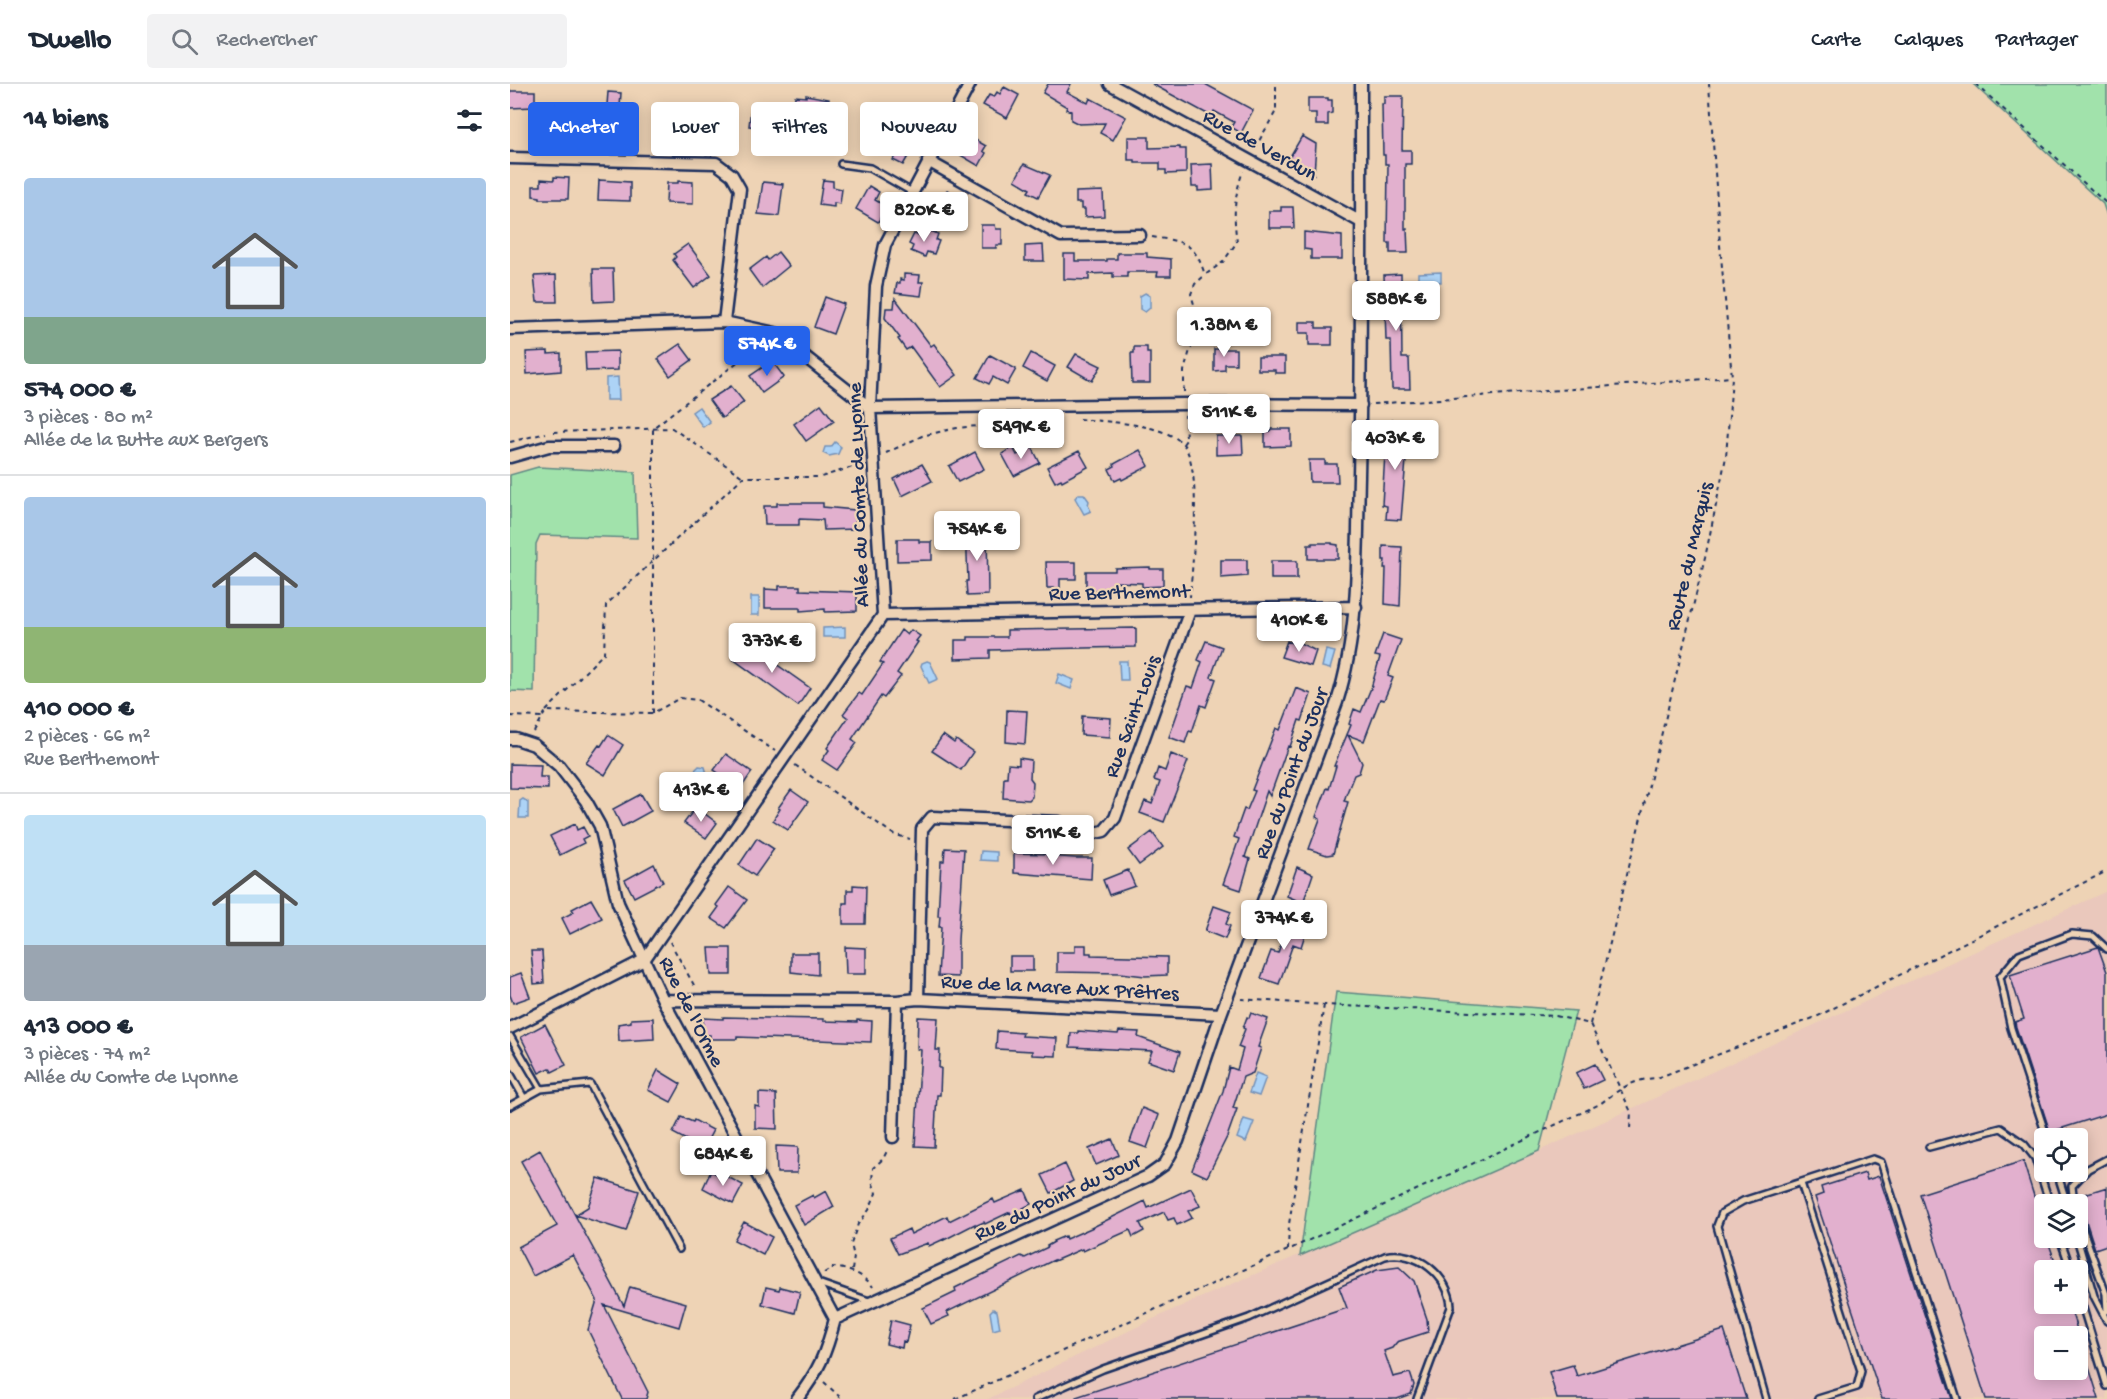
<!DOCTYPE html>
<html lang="fr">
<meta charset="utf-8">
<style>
body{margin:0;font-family:"Gochi Hand",sans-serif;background:#f2f2f3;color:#1f2937;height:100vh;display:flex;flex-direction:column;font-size:22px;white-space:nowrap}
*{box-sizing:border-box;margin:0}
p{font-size:20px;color:#747a83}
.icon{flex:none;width:33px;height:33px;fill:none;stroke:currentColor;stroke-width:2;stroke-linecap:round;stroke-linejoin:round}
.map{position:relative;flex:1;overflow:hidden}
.sheet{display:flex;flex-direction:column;background:#fff;width:510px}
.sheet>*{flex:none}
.hud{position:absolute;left:18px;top:18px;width:570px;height:54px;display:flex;gap:12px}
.controls{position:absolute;left:1524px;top:1044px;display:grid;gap:12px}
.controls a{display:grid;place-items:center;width:54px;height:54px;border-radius:6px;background:#fff;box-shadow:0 3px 15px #0003;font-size:30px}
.price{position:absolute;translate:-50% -51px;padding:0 14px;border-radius:6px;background:#fff;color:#222;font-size:20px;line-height:39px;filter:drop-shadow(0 2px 3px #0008)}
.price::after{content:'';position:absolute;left:50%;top:36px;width:18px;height:14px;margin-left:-9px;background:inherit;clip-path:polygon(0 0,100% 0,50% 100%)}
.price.current{background:#2563eb;color:#fff}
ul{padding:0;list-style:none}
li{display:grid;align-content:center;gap:12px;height:318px;padding:0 24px}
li+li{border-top:2px solid #e0e1e3}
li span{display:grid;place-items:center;height:186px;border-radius:6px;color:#555}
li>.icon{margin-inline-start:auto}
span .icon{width:108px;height:108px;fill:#fffc;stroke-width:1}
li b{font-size:26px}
h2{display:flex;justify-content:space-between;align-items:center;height:72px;padding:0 24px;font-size:26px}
.pill{padding:0 21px;border-radius:6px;background:#fff;box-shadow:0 3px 15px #0003;font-size:21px;line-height:54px}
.pill.current{background:#2563eb;color:#fff}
header{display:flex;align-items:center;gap:36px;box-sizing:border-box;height:84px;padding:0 30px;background:#fff;border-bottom:2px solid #e0e1e3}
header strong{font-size:28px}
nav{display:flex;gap:33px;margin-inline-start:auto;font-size:21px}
.search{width:420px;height:54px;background:#f2f2f3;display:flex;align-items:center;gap:15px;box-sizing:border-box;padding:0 21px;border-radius:6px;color:#747a83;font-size:22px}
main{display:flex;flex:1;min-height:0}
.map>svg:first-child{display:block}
</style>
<header>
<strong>Dwello</strong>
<div class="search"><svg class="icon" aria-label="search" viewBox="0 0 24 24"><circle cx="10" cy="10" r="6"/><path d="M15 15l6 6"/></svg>Rechercher</div>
<nav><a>Carte</a><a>Calques</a><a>Partager</a></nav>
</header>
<main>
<section class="sheet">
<h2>14 biens<svg class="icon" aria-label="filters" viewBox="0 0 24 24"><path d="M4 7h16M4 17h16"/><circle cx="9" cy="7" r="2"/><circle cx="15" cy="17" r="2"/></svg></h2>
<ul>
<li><span style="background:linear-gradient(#a9c7e8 75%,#7fa58c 0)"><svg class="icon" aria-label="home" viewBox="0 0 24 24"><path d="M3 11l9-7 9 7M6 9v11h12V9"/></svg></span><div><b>574 000 €</b><p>3 pièces · 80 m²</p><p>Allée de la Butte aux Bergers</p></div></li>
<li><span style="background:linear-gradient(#a9c7e8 70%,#8fb573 0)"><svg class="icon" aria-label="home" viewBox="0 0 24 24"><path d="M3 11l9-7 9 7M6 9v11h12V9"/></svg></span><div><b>410 000 €</b><p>2 pièces · 66 m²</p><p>Rue Berthemont</p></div></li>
<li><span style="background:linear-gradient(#bfe0f5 70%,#9aa5b1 0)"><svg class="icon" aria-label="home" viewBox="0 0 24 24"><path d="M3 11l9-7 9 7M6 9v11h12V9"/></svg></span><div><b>413 000 €</b><p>3 pièces · 74 m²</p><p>Allée du Comte de Lyonne</p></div></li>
</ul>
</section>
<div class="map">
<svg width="1597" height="1315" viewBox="0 0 1597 1315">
<rect width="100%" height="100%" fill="#eed3b5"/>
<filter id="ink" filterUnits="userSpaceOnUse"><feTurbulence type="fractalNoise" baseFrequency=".0167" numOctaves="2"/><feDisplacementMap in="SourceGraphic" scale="12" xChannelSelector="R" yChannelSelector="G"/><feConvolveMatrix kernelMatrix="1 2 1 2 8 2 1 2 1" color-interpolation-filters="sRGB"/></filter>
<g filter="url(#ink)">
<path fill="#eac8bc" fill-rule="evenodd" d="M1597,807V1315H478L662,1226L1029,1067ZM1534,1054H1568V1088H1534ZM1534,1120H1568V1154H1534ZM1534,1186H1568V1220H1534ZM1534,1252H1568V1286H1534Z"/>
<path fill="#a1e2ab" stroke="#5e8884" stroke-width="1.5" d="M1463,0H1597V132L1593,120Z
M28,383L125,388L127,454L30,451L26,460L24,608L0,607V391Z
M826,908L1066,927L1029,1067L790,1172Z"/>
<path fill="#add3f6" stroke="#7391b9" stroke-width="1.5" d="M931,188V198H908V189Z
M635,209L640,212V224L635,228L630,225V212Z
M108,293L109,316H96V294Z
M189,323L200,338L193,343L182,328Z
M325,358L331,363L328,370L319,372L313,369L315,363H321Z
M569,410H574L579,417L578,421L581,427L574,430L565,414Z
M491,445C498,445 501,452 501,458L498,463H494L486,452L487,446Z
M241,513H249V531H241Z
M335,543V553H313V544Z
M816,566L825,568L820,585L812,583Z
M417,577L420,578L428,595L419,599L411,582L412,579Z
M609,577H617L618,596H610Z
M549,590L564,596L561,605L546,599Z
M189,682L195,683L197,690L203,694L204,697L201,701H197L186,691L185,686Z
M13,715L18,718V734H9L10,717Z
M471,767L487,768V777L470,776Z
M746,989L756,993L749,1012L739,1009Z
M734,1035L744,1038L736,1058L727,1054Z
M483,1225L487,1227L490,1244L483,1246L480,1228Z"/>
<path fill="#e2b0ce" stroke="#1b2f5e" stroke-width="1.5" d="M538,0H561L557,8L578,19L580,14L616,33L603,56L590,49L595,39L569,40L561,36V27L556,25L557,23L533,9Z
M642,0H695L743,26L731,49L721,43L724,38L704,27L701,32Z
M494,3L509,11L497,34L473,21L479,11L484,13L487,8L490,10Z
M0,7H25V23L0,24Z
M98,8L111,9L110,23L97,21Z
M296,11L319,15L317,35L283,32L285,12L296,13Z
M874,12H893L892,66H901V80H895V145H897L898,169H880V159H877L878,80H875V71H873L872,20H874Z
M798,14H818V16H822V29L818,30V41H806V29H798Z
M241,24L275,28L273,46L239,42Z
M381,38L410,52L393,81L383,76L388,66L371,56Z
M792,52L806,60L804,90L778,76Z
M618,53H639V64L670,63V65H676V89L656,90V86H650V79H625V76H618Z
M462,54L476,62L473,67L476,69L469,82L447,69L452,60L455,61L456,58L459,60Z
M514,80L540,91L528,113L518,108L520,105L505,96Z
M702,80L703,106L688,107V103H682L681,81Z
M44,93L59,94L58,115H30V113L23,112V102H31V95L44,96Z
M89,96L120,98V117L88,116Z
M313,96L323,97V103L332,105L330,120L324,119V123L309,121Z
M168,97L183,98V120L156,119L157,99H168Z
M253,98L273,100L269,132L248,130Z
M359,102L369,108L365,116L377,123L368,138L346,125Z
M437,106L454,115L444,133L423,122L431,109L434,111Z
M593,107L594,132L575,133V125H571V119H566V108Z
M771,123H783L784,144H759V127H771Z
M471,141H485L486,145H492V161H486V164H471Z
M414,144L428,150L426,156L429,157L424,170L417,168L415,173L401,167L403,162L399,160L404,150L407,151L408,147L411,149Z
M794,148L832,152V175H801V166L794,165Z
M178,160L201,191L184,204L163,176L166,173L164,170Z
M533,161L534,177H515V162Z
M268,168L279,182L252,204L239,186L256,173L258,176Z
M607,169H637V173L661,175V192H647L648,188H617V193H603V189L579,190V196L554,195V170H565V177H597V175H607Z
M83,185H103L104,217L84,218Z
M394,190L410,191L409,198H413L411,212L385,209L387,199H390V195L394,196Z
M891,190L892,274H899L900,305H882L881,256H876L874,191Z
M46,191L47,218H27L24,192Z
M315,213L334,220L323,250L304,243Z
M385,214L421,262L424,260L447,291L430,303L401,263L396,266L388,255L390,254L375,234L376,224H384Z
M789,238H806V244H822V261H799V249H789Z
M170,260L182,276L160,292L148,275Z
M624,263H637V269H640V299H622L621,269H624Z
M704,265H726V280H715V286L704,287Z
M38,267V270L51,269V287L17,290L16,268Z
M108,267V286L76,287L75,268Z
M521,269L545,282L537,297L513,284Z
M566,270L591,282L582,297L558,283Z
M480,271L506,285L497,301L483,293L479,300L467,294Z
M748,273H775V289H765V286H748Z
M262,277L274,293L252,309L240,292Z
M221,302L234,318L212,334L199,316Z
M311,320L324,337L296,357L284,340Z
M882,336H896V376L891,436L876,435L877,422L872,421L875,369H880Z
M761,345H781V362L755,363V348L760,347Z
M706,352H732L733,370L706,371Z
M503,363L507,371L522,363L530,379L504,392L492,370Z
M630,366L639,382L612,396L611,394L605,397L599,385L605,382L604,380Z
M569,367L578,383L552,397L551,395L545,398L537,383Z
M465,368L474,385L448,398L439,382Z
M799,376H815V380H827L828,398H800Z
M412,380L422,397L392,412L384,395Z
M267,419H313V423L345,426L346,445L314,446L313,436L289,435V441H255L254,422H267Z
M456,445H477L478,511L457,512L456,497H458Z
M387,455H409V458H422V476L387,477Z
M802,459H822V460L828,461V475H798V461H802Z
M873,462L892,463L890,522L875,520L876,484H874L875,476H873Z
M711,476H737V492L711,494Z
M761,477H787V495H761Z
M536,478H566V495H550V504H537Z
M640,483V485H653V502L632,503V499L605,498V506H576V487H605V484Z
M269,502H290V506L347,508V527L315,528V525L290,527V524H255V505L269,506Z
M626,544V563L480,566V574L445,575V556H458V553H497V546Z
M391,546L397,551L401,546L410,552L406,557L408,558L387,589L391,592L374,614L371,612L342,655L347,659L327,686L312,676L319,666L317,664L338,634L333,630L349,609L352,611L373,580L370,578Z
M873,550L891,556L878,592L883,594L874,616L870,615L854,657L838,651L852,679L849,689L844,691L836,711L834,717L838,718L823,770L817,771L799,765L810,735L806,733L817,704L819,705L826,682H824L841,641L839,640L844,625L851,628L861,604L870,573L865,572Z
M696,557L712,563L701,593L706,595L696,623L691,621L682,648L679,647L675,659L659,653L677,602L683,604L692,578L688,576Z
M777,557L785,560L786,557L806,567L801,582L771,573Z
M235,558L300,604L288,622L223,575Z
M786,604L801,610L792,637L789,636L780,663L778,662L760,712L757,707L735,773L740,775L731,806L713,800L729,755L724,753L734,725L737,726L745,707L742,706L766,644L770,646Z
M497,626L517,627L515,660L496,658Z
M572,632L601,634L600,653L571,651Z
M98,651L113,661L95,691L76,679L89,661L91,662Z
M433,651L444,659L446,656L463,668L451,686L422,667Z
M216,670L242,688L231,704L204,686Z
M661,670L678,677L654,738L630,729L635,717L642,720L650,698L644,696L648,684L655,687Z
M509,674L521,676L520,694L523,698L522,713L519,716L493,714L494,693H497L498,680L509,681Z
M0,680L31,681L30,693H38V705L0,704Z
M281,706L298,718L278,746L263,736L270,725L268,724Z
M131,710L141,727L112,743L103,725Z
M186,723L207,739L196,754L174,739Z
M65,740L67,746L73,743L78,752L72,755L74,759L50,771L40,752Z
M642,748L653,763L629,781L618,766Z
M247,754L264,765L245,792L229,781Z
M435,764L454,765L448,856V893L428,892L431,843H429L430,832H428L431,777H434Z
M504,769L537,770V772L566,774H582L581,795L504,789Z
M144,780L153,798L124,813L115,796Z
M787,783L803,790L793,819L777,812Z
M618,786L625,802L599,811L593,796Z
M343,801L356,802L355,840H333V819H337V806H343Z
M219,803L237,816L216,844L201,834L209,823L206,821Z
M81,815L92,834L60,850L52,834L64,828L62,825Z
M704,822L721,828L716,840L720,842L715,855L695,847Z
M779,834L798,841L791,863L783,860L769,900L751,894L761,867L768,869Z
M565,861H576V869H581V871L657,873V891L635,892L610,889L547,888V868H565Z
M335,863L356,864V890H336Z
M1588,863L1597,888V1030L1540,1048L1506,943L1505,938L1514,935L1500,891Z
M199,864H221V891H201Z
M21,867H32L34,899L24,900Z
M281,869H308V891L281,888Z
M500,872H523V887H500Z
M11,889L20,913L3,919L0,911V893Z
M741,929L758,935L748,963L751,964L743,989L733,993L723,1024L727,1025L717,1053L697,1093L682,1086L713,1007L719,983L727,986L733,965L728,963L735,945L733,944L737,933L739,934Z
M213,933L313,935V937L347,938V936L362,937L361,958L227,953V955H200V951H193V934L213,935Z
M408,933L428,934L426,966H430L429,984H431L430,1011H427L424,1063L405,1062L411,966L407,965Z
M143,934L144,955L109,957L108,940L121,938V935Z
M35,940L56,981L42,988L40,984L29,989L11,953Z
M487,947L513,949L512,952L547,954L546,972L522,971V967L486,965Z
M568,947L608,950L609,947L629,948L628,953L670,968L664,986L638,977L642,967L560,963L561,949H568Z
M1085,980L1093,996L1074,1005L1066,989Z
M148,986L171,1000L161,1018L138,1006Z
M249,1009L266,1010L267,1045L245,1044V1022L249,1023Z
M632,1024L649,1031L637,1064L620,1058Z
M171,1033L183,1038L184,1036L203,1046L193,1065L163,1049Z
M602,1055L609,1071L586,1081L579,1065Z
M266,1062L288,1063L287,1089H267Z
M30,1066L65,1131L78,1123L88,1094L129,1107L116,1147L65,1131L114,1222L120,1203L176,1219L169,1243L94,1221L138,1308L136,1315H112L78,1246L87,1216L63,1171L23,1192L8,1163L47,1142L11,1077Z
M1513,1077L1534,1144V1154H1537L1548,1186H1534V1220H1559L1569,1252H1534V1286H1568V1255H1570L1589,1315H1476L1410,1110Z
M555,1080L563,1097L541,1109L532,1091Z
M201,1087L213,1093L214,1091L233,1101L223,1120L193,1104Z
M1355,1089L1357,1096L1369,1092L1442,1315H1372L1305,1113L1313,1110L1311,1103Z
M1597,1103V1161L1585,1165L1568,1112Z
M681,1104L690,1122L678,1127L682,1134L667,1141L664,1134L658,1136L654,1128L630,1139L634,1147L623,1153L620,1146L573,1167L572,1165L544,1177V1176L437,1228L439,1232L421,1240L413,1224L446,1208L445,1204L511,1172L515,1174L538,1163L537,1162L544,1158L543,1157L555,1152L556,1155L581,1144L635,1117L638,1124Z
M515,1106L521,1120L513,1124L514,1126L502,1132L500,1128L475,1140L474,1138L465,1142V1140L434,1156V1155L419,1162L418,1159L388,1170L380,1154L399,1145L401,1150L437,1132L439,1137L483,1115L485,1119Z
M316,1107L324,1123L294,1141L284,1121L303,1111L304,1114Z
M234,1138L262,1153L253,1171L224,1156Z
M889,1183L904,1197L917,1235L918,1248L887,1258L882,1264L874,1267L883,1293L900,1289L904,1301L901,1310L887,1315H566V1313L837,1224L829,1203L867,1186Z
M256,1203L269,1206L270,1203L290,1208L285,1229L252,1220Z
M381,1236L400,1241L396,1258L393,1257L392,1264L376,1260Z
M1214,1246L1236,1315H1047L1039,1288L1063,1281L1067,1292Z"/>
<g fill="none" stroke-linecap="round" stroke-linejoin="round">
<g stroke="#1b2f5e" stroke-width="10">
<path id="service" d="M331,80L360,84L402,108
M0,952L31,1005L80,1000L169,1165
M0,989L14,1014
M0,1022L31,1005
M1537,1054L1501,944L1490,893L1509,870L1562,850L1583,852L1597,865
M1419,1063L1491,1044L1514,1060L1525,1074L1540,1120
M1547,1088L1557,1120
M1291,1099L1351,1287L1347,1303L1308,1315
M1564,1120L1562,1102L1578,1085L1597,1075
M1568,1132L1596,1210L1597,1227
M1550,1154L1561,1186
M1567,1154L1584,1212L1597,1237
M308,1199L359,1217
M1568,1208L1597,1302
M525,1315L593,1285L739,1234L875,1172C906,1165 940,1192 941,1223L907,1315
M1256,1315L1207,1142L1212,1129L1233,1117L1363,1075L1371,1078L1447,1315"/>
</g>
<g stroke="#1b2f5e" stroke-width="15">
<path id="minor" d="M600,0L851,138
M0,74L206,79L222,91L230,105L214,238
M418,77L551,152L630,151
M0,245L214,238L265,249L360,324L675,320L851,321
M0,373L39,362H104
M373,531L846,523
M0,655H6L24,661L49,682L76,717L90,742L108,819L153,916L325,1235
M408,915L412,745L422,733L549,738L576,751L594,747L605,734L680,526
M153,916L387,917L408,915L711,930
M0,944L134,876L373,531L360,324L366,202L375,161L460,0
M383,1053L387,917
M325,1235L638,1092L655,1080L668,1057L711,930L827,618C850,545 847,468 849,392C852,261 851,131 851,0
M287,1315C309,1287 316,1269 325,1235"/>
</g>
<path stroke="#1b2f5e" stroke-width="2" stroke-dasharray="4.5 4.5" stroke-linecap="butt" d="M1466,0L1597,120
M745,64L766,27V0
M642,153C674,158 684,157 695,191
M674,308V287L683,256L686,227L681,210L685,200L695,191L713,178L727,158C723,132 724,112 733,87
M863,320L1222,293
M569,335C598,338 649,339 671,358C694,378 682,482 680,513
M44,348L162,344L233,393
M0,358L36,349
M673,360L676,356L675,331
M376,369L412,352L447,344L539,335
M36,627L94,569L96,521L233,393H311L352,380
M143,629V344L252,259
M0,632L33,633
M24,648L36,627L143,629L170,614L188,616L265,667
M285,681L383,750L400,755
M160,858L185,903
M731,915L814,921L1046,932L1080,940L1121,1028L1120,1045
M1080,940L1195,474L1216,373L1222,293L1210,161L1199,0
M778,1166L779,1140L814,921
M342,1186L344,1173L341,1160L348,1140L359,1126L366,1109L362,1097L363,1084L373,1075L378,1065
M314,1189L324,1183C339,1186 354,1190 363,1203
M314,1298L332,1315
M445,1315L778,1166L1090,1020C1108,1006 1123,995 1147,994L1306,933L1597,787"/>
<use href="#service" stroke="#eed3b5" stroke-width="5"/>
<use href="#minor" stroke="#eed3b5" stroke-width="10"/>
</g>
</g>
<g text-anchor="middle" stroke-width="4.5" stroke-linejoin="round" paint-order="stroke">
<g font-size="21" fill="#1b2f5e" stroke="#eed3b5">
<text transform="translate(751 60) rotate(29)" y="7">Rue de Verdun</text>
<text transform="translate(347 411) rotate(-92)" y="7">Allée du Comte de Lyonne</text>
<text transform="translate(1178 472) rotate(-77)" y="7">Route du Marquis</text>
<text transform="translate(609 507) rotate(-1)" y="7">Rue Berthemont</text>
<text transform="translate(621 632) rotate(-70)" y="7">Rue Saint-Louis</text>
<text transform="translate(780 689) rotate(-70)" y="7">Rue du Point du Jour</text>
<text transform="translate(550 902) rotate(3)" y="7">Rue de la Mare Aux Prêtres</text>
<text transform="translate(183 927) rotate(63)" y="7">Rue de l'Orme</text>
<text transform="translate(547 1112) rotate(-25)" y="7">Rue du Point du Jour</text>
</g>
</g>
</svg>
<div class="controls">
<a><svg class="icon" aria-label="locate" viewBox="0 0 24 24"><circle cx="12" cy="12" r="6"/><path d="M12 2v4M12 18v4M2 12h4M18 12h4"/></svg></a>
<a><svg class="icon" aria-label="layers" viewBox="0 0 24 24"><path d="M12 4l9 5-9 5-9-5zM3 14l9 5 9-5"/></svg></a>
<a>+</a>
<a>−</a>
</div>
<b class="price" style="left:414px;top:159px">820K €</b>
<b class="price" style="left:886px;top:248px">588K €</b>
<b class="price" style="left:714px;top:274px">1.38M €</b>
<b class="price current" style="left:257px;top:293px">574K €</b>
<b class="price" style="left:719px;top:361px">511K €</b>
<b class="price" style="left:511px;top:376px">549K €</b>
<b class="price" style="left:885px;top:387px">403K €</b>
<b class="price" style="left:467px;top:478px">754K €</b>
<b class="price" style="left:789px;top:569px">410K €</b>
<b class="price" style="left:262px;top:590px">373K €</b>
<b class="price" style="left:191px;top:739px">413K €</b>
<b class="price" style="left:543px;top:782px">511K €</b>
<b class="price" style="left:774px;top:867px">374K €</b>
<b class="price" style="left:213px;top:1103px">684K €</b>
<div class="hud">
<a class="pill current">Acheter</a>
<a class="pill">Louer</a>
<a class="pill">Filtres</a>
<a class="pill">Nouveau</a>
</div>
</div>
</main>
